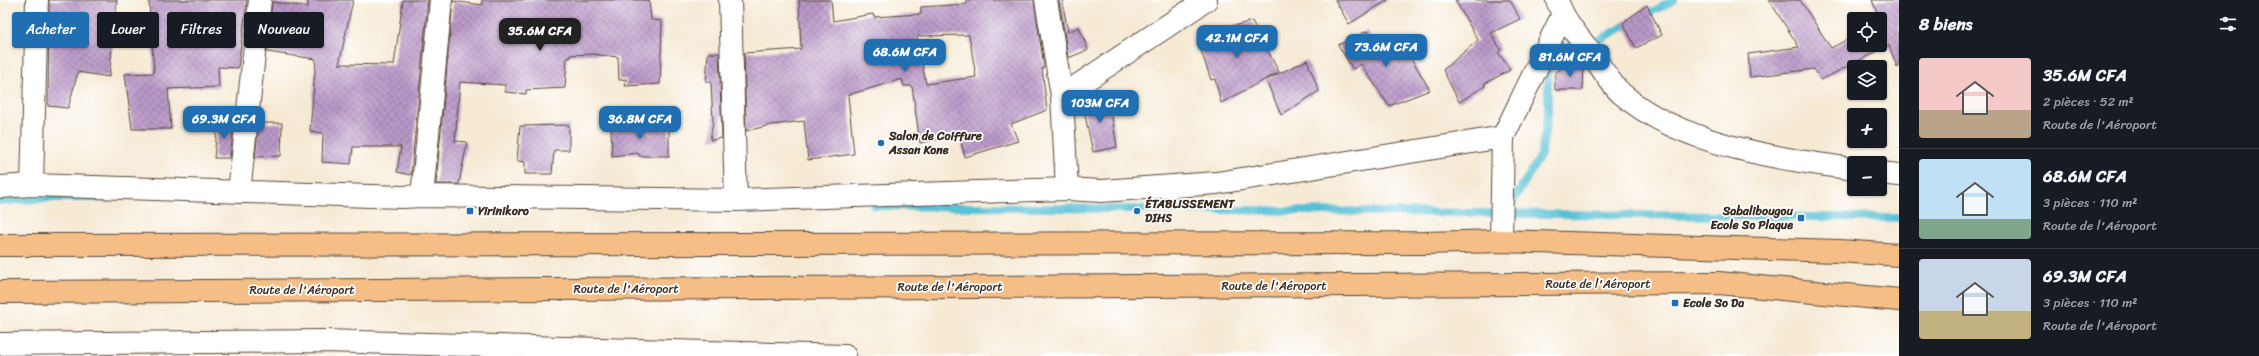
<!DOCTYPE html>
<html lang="fr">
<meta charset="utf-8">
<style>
body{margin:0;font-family:Sriracha,sans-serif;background:#242831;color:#f1f3f6;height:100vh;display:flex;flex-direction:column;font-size:15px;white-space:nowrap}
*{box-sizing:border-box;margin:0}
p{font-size:13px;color:#9ea1a6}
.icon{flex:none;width:22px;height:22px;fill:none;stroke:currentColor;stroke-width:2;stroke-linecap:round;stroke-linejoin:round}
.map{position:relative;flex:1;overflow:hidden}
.side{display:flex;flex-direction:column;background:#171b24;width:360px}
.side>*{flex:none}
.top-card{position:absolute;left:12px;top:12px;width:380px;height:36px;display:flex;gap:8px}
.fabs{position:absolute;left:1847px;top:12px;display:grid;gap:8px}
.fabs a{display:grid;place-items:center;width:40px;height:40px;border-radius:4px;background:#171b24;box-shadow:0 1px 3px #0004;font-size:20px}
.price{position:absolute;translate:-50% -34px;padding:0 9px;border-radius:8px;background:#1f6fb2;color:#fff;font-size:13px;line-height:26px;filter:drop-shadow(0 1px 2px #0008)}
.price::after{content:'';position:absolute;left:50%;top:24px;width:12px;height:9px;margin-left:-6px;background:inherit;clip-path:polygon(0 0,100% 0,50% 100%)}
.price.active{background:#222;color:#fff}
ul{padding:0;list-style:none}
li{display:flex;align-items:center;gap:12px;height:100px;padding:0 20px}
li+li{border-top:1px solid #363941}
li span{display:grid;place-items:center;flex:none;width:112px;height:80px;border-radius:4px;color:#555}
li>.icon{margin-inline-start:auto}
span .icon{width:48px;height:48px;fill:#fffc;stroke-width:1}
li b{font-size:17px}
h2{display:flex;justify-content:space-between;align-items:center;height:48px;padding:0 20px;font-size:17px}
.tag{padding:0 14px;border-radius:4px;background:#171b24;box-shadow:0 1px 3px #0004;font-size:14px;line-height:36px}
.tag.active{background:#1f6fb2;color:#fff}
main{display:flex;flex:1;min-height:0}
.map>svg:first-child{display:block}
</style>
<main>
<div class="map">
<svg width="1899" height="356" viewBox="0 0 1899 356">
<defs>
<pattern id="building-cross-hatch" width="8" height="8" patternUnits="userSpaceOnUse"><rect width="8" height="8" fill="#ba98c8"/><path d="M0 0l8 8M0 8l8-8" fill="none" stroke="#987ca2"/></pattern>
</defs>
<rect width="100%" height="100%" fill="#fff"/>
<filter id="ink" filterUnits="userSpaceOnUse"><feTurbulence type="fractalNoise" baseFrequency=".025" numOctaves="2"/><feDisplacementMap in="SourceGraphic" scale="8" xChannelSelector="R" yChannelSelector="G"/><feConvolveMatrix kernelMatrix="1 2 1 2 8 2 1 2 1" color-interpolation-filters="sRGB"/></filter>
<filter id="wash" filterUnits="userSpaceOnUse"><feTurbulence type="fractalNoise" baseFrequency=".012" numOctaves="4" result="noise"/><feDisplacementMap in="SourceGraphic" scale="16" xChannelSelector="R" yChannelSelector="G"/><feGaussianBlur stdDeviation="0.9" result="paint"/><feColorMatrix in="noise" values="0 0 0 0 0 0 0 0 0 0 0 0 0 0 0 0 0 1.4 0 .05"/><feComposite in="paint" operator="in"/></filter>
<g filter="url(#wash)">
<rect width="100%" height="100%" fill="#f6ead5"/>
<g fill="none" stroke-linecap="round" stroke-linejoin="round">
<path stroke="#59c1d5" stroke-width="8" d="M0,201L53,198H108
M874,206L1899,218
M1507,211L1541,155L1548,115V68L1562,47L1595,42L1674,0"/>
</g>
<g id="blocks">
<path fill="url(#building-cross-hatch)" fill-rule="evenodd" d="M49,0H117L109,77L78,72L68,108L48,106Z
M149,0H247L238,68L218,67L219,87L168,89L171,129H132L125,74L154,73Z
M308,0H353L339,64L394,65L403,0H428L411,175L397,172L401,147H353L351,164L322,162L323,133L310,131L316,59L267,52L272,2L308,7Z
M482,0H649L651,20L662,21L660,84L625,86L626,79L619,80L618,57L591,54L570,55V58H567L565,88L526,90V94L505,92V85L460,82L455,141L467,142L459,184H436L453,1L482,5Z
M799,0H831L833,21L873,14L874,17L921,14V7L967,4V0H1034L1044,67L1042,68L1047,110L1011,124L1018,141L965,157L959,135L920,143L912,86H904L902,79L848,95L854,154L808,160L804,121L771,125L746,131L744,53L801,49ZM969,35L976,77L926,84L917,36Z
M1059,0H1062L1068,32L1079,27L1088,50L1068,58Z
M1335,0H1388L1349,24Z
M1455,0H1510L1520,19L1491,33L1501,50L1498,52L1510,70L1484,84L1485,86L1459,102L1443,70L1478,40Z
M1769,0H1800L1831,48L1854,36V45H1880V19L1872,0H1899V66L1897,67L1889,45L1821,80L1814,69L1750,77L1748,54L1799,47Z
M1647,5L1662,35L1636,48L1623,23Z
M1252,21L1279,72L1221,103L1215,79L1211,80L1197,39L1215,33V31Z
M1367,31L1380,54L1401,41L1430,90L1389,106L1361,64L1353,69L1338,45Z
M708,53H719L722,138L710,140L713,122L711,82H706Z
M1307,60L1319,91L1281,115L1266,80Z
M1567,64L1584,65L1583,90H1555V73Z
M1109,98L1117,147L1093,152L1082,102Z
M218,120L234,123L230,158H214Z
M259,123H282L281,156L255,157Z
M611,124H669V156H639L638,153L612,156Z
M569,125V150H554L552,174H525V162L517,161L520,126Z"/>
</g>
</g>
<g filter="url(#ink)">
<use href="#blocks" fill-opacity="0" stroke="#574739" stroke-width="1"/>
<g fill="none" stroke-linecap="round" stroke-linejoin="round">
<g stroke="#574739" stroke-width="24">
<path id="minor" d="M730,0L736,200
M1046,0L1062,96L1067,189
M1557,0C1564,21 1578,36 1591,53C1601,66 1610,84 1622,94C1680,145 1781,159 1854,169
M1062,96L1206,0
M1880,173L1899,175
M32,185L37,0
M0,187L32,185L402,197L422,196L441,0
M239,192L260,0
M422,196L736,200L1067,189L1101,191L1217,183L1503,137L1562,16
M1501,241L1503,137
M0,344L324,341L845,356"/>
</g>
<g stroke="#574739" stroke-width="24">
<path id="highway" d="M0,245L1424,243L1501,241L1839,251L1899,255
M0,292L1719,283L1899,300"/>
</g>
<use href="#minor" stroke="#fff" stroke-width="22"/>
<use href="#highway" stroke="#f6be87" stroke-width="22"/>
</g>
</g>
<g fill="#1f6fb2" stroke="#fff" stroke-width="1.5">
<circle cx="881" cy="143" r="4"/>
<rect x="466" y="207" width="8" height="8" rx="2"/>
<circle cx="1137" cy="211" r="4"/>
<rect x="1797" y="214" width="8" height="8" rx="2"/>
<rect x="1671" y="299" width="8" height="8" rx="2"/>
</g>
<g text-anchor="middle" stroke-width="3.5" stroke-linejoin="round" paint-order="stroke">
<g font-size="12" font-weight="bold" fill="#3b2a1e" stroke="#fff" text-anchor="start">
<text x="889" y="140">Salon de Coiffure<tspan x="889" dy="14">Assan Kone</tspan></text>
<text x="1145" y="208">ÉTABLISSEMENT<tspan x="1145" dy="14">DIHS</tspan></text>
<text x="478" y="215">Yirinikoro</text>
<text x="1793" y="215" text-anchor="end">Sabalibougou<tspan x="1793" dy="14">Ecole So Plaque</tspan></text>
<text x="1683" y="307">Ecole So Da</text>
</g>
<g font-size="12" fill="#3b2a1e" stroke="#fff">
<text x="1598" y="288">Route de l'Aéroport</text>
<text x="1274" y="290">Route de l'Aéroport</text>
<text x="950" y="291">Route de l'Aéroport</text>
<text x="626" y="293">Route de l'Aéroport</text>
<text x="302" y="294">Route de l'Aéroport</text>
</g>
</g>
</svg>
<div class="fabs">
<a><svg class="icon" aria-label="locate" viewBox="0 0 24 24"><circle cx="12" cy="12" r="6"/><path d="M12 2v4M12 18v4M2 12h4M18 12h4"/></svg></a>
<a><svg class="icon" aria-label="layers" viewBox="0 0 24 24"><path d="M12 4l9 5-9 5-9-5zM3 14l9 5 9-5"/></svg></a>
<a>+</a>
<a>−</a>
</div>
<b class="price active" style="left:540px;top:52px">35.6M CFA</b>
<b class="price" style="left:1237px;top:59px">42.1M CFA</b>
<b class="price" style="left:1386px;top:68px">73.6M CFA</b>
<b class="price" style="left:905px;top:73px">68.6M CFA</b>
<b class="price" style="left:1570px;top:78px">81.6M CFA</b>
<b class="price" style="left:1100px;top:124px">103M CFA</b>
<b class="price" style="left:224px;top:140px">69.3M CFA</b>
<b class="price" style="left:640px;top:140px">36.8M CFA</b>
<div class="top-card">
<a class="tag active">Acheter</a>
<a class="tag">Louer</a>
<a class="tag">Filtres</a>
<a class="tag">Nouveau</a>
</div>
</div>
<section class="side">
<h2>8 biens<svg class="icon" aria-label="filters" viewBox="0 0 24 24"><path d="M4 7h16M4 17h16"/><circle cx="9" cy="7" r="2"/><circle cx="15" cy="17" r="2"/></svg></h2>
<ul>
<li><span style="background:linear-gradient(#f6c9c9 65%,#b9a48a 0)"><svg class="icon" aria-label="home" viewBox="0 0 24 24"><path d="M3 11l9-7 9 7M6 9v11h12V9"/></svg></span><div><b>35.6M CFA</b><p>2 pièces · 52 m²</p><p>Route de l'Aéroport</p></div></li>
<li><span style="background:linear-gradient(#bfe0f5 75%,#7fa58c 0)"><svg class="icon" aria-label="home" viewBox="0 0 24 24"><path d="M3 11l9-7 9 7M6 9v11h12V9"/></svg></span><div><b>68.6M CFA</b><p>3 pièces · 110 m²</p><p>Route de l'Aéroport</p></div></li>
<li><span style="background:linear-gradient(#c9d6e8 65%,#c2b280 0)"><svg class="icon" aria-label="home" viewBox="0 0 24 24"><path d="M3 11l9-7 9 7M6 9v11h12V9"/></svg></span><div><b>69.3M CFA</b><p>3 pièces · 110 m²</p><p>Route de l'Aéroport</p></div></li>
</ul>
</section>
</main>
